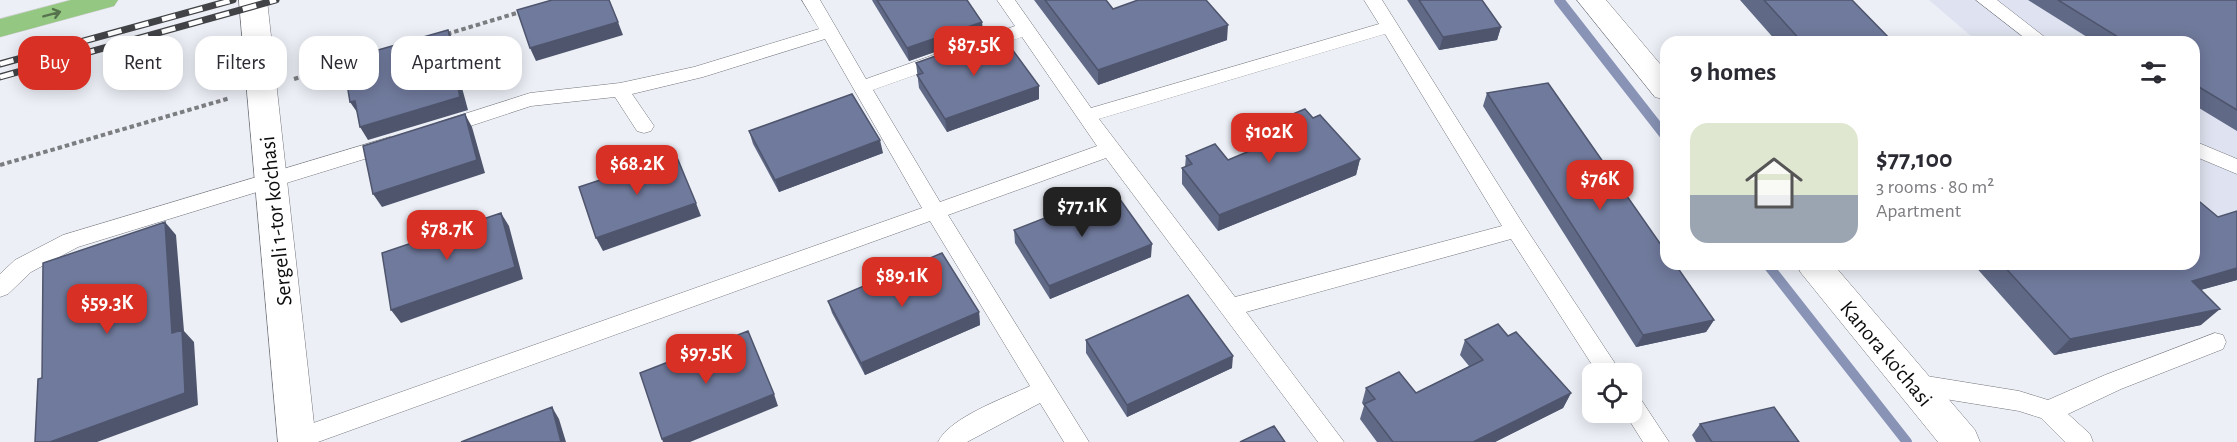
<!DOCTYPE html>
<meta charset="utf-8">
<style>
body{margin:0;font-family:"Alegreya Sans",sans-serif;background:#f7f7f7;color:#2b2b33;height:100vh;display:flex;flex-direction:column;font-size:22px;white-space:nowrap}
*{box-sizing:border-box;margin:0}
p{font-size:20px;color:#7c7c81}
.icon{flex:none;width:33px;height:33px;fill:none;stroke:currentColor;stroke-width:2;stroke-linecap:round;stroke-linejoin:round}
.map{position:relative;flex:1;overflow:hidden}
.side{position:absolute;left:1660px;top:36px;width:540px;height:234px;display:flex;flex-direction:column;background:#fff;border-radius:18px;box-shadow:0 3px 15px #0003}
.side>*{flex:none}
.banner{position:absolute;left:18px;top:36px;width:570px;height:54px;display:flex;gap:12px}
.buttons{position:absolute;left:1582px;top:363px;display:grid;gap:12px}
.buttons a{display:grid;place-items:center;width:60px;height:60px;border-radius:12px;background:#fff;box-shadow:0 3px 15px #0003;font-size:30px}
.price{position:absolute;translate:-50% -51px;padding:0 14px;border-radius:12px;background:#d93025;color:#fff;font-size:20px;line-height:39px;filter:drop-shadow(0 2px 3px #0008)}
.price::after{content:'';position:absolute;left:50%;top:36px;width:18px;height:14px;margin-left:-9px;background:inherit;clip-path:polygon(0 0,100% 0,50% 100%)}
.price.current{background:#222;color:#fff}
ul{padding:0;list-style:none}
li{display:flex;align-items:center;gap:18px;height:150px;padding:0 30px}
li+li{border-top:2px solid #e1e1e2}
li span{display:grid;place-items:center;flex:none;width:168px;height:120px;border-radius:18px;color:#555}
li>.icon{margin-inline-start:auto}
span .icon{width:72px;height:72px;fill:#fffc;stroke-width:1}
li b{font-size:26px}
h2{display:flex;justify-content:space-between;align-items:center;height:72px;padding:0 30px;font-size:26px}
.chip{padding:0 21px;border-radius:18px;background:#fff;box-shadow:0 3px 15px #0003;font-size:21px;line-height:54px}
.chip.current{background:#d93025;color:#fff}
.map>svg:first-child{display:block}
</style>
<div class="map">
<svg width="2237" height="442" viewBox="0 0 2237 442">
<rect width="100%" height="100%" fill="#eceff6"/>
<path fill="#dfe3f1" d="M1929,0H2237V217L2195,225L2194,42H1978Z"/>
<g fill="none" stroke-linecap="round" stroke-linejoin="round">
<path stroke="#8893b5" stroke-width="10" d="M1559,0L1666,137
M1767,264L1907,442"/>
<g stroke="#73757c" stroke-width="1">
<path id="service" d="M802,0H820L866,79L1015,26L997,0H1015L1091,108L1379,24L1364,0H1382L1523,224L1622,374H1598L1511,239L1246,312L1344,442H1318L1106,158L948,215L1089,442H1064L1040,403L967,442H938C950,417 1005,398 1030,386L930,221L318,442H286L285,439L288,432L922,208L825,39L703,77L632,94L654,126L651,131L644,133L637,131L615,97L531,106L443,135L436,133L433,128L436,123L530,93L620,83L694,67L819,29ZM1385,34L1502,226L1235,297L1099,119ZM1022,37L1097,146L940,202L873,90Z
M1976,0H1997L2051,42H2030Z
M390,137L397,139L400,144L397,149L78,247L31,272L8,294L0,297V274L15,260L63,235Z
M2194,141L2237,159V174L2194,156Z
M2215,333L2223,335L2226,342L2223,349L2121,389L2068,414L2090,434L2093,442H2065L2041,418L2019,411L1914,394L1906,391L1902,384L1906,377L1914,374L2019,391L2048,400L2105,375Z
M1632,395L1640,398L1669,442H1643L1624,412H1632Z"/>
</g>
<g stroke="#73757c" stroke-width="1">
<path id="minor" d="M239,0H267L316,442H278Z"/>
</g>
<g stroke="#73757c" stroke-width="1">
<path id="tertiary" d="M1577,0H1606L1666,71V100L1655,97Z
M1796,264H1833L1975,430L1980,442H1938L1801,273Z"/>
</g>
<g stroke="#cececf" stroke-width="1">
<path id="primary" d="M71,0H118L114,6L0,37V19Z"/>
</g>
<path stroke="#7b7d81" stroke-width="4" stroke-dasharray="4.5 3" stroke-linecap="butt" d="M447,34L520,12
M294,79L348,63
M0,165L230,98"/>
<use href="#service" fill="#fff" fill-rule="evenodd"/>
<use href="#minor" fill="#fff" fill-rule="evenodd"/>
<use href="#tertiary" fill="#fff" fill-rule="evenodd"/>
<use href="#primary" fill="#94c781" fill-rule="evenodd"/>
<g stroke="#414346" stroke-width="7">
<path id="rail" d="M0,64L233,0
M0,77L276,0"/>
</g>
<use href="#rail" stroke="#fff" stroke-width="4.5" stroke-dasharray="14" stroke-linecap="butt"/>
</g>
<path fill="#606986" d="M872,0H967L982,22L983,35L909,61L873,2Z
M1034,0H1106L1113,9L1227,40L1098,85Z
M1407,0H1482L1501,27L1497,40L1439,50Z
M1740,0H1852L1893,42H1777Z
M2028,0H2237V131L2194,105V42H2095Z
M916,63L1039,99L947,132L919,88Z
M1487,93L1714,320L1706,332L1636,347L1483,106Z
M1313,118L1360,159L1356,175L1218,231L1182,184V168L1185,167L1186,156L1228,160L1276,140L1273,137L1276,121Z
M749,131L883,153L779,192L753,144Z
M1014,230L1151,257L1050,299L1015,243Z
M1973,264H2194L2237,280L2201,290V325L2054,355Z
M828,301L979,312L980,325L865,375L832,313Z
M1508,336L1571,393L1563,408L1495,442H1377L1360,419L1364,406L1362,403L1366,388L1416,393L1469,366L1460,355L1465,340Z
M1086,340L1232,368L1127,417L1086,353Z
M1700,424L1799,442H1696L1692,435Z"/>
<path fill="#4e556d" d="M618,22L623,35L536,61L530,48Z
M982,22L983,35L909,61L907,48Z
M1228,25L1227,40L1098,85V70Z
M1501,27L1497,40L1439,50L1443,37Z
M448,30L455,43L465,83L461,84L468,110L368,140L360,127Z
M1039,86V99L947,132L945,119Z
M355,101L359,115L350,102Z
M465,114L472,127L485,173L382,207L373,194Z
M880,140L883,153L779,192L775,180Z
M1360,159L1356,175L1218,231L1219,215Z
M696,203L701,216L603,251L596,238Z
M501,213L509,226L523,279L401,323L391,310Z
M165,222L176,235L184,331L194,342L198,405L97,442H50Z
M1152,244L1151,257L1050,299L1049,286Z
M2237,268V280L2174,297L2192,281Z
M2220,309L2201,325L2054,355L2070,339Z
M979,312L980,325L865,375L861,363Z
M1714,320L1706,332L1636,347L1643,335Z
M1233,356L1232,368L1127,417V405Z
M1571,393L1563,408L1495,442H1473Z
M774,394L778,406L690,442H663L662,439Z
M552,407L559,419L566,442H561Z"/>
<path fill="#707a9c" stroke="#4e556d" stroke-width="1.5" d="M552,0H609L618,22L530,48L517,10Z
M877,0H967L982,22L907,48Z
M1045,0H1106L1113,9L1138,0H1206L1228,25L1098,70Z
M1419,0H1482L1501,27L1443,37Z
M1764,0H1852L1893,42H1802Z
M2058,0H2237V110L2194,84V42H2126Z
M448,30L458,70L454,71L460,97L360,127L355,101L350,102L343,60Z
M992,36L1000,47L1009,45L1039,86L945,119L917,75L923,73L916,63Z
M1548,83L1666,252V264H1675L1714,320L1643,335L1487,93Z
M852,94L880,140L775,180L749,131Z
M1305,109L1313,118L1320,115L1360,159L1219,215L1182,168L1192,164L1186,156L1215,144L1228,160L1288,135L1276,121Z
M465,114L477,160L373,194L363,146Z
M676,155L696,203L596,238L579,187Z
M1114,191L1152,244L1049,286L1014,230Z
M2194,197L2218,217L2237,211V268L2192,281L2220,309L2070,339L2002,264H2194Z
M501,213L515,267L391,310L382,253Z
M165,222L172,333L182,330L185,393L50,442H35L38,379L42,378L43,263Z
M942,253L979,312L861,363L828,301Z
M1188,295L1233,356L1127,405L1086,340Z
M1498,324L1508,336L1516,332L1571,393L1473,442H1393L1364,404L1375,399L1366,388L1399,372L1416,393L1483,360L1465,340Z
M748,331L774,394L662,439L640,373Z
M552,407L561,442H461Z
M1774,407L1799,442H1712L1700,424Z
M1274,426L1285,442H1240Z"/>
<defs><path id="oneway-shaft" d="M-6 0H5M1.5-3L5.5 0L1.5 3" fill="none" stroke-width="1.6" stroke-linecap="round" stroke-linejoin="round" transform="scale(1.5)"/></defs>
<use stroke="#56734d" href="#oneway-shaft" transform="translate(52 14) rotate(-15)"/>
<g text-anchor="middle" stroke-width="4.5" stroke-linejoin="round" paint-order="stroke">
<g font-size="22" fill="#0b0c0e" stroke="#fff">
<text transform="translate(275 221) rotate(-96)" y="8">Sergeli 1-tor ko'chasi</text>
<text transform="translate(1887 353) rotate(50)" y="8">Kanora ko'chasi</text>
</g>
</g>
</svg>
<div class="buttons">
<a><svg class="icon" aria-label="locate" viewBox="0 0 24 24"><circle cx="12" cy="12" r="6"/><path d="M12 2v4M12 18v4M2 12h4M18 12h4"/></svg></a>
</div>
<b class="price" style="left:974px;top:77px">$87.5K</b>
<b class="price" style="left:1269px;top:164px">$102K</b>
<b class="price" style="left:637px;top:196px">$68.2K</b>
<b class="price" style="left:1600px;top:211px">$76K</b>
<b class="price current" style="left:1082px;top:238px">$77.1K</b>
<b class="price" style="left:447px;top:261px">$78.7K</b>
<b class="price" style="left:902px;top:308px">$89.1K</b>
<b class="price" style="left:107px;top:335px">$59.3K</b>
<b class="price" style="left:706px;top:385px">$97.5K</b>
<div class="banner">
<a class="chip current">Buy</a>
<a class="chip">Rent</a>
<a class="chip">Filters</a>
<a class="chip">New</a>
<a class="chip">Apartment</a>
</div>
<section class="side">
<h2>9 homes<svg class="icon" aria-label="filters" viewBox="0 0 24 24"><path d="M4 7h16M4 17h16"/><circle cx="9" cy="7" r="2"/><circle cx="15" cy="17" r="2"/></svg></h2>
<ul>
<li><span style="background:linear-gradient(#dfe7d0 60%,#9aa5b1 0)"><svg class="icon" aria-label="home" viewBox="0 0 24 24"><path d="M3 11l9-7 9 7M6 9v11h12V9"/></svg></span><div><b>$77,100</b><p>3 rooms · 80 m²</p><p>Apartment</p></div></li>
</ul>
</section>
</div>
